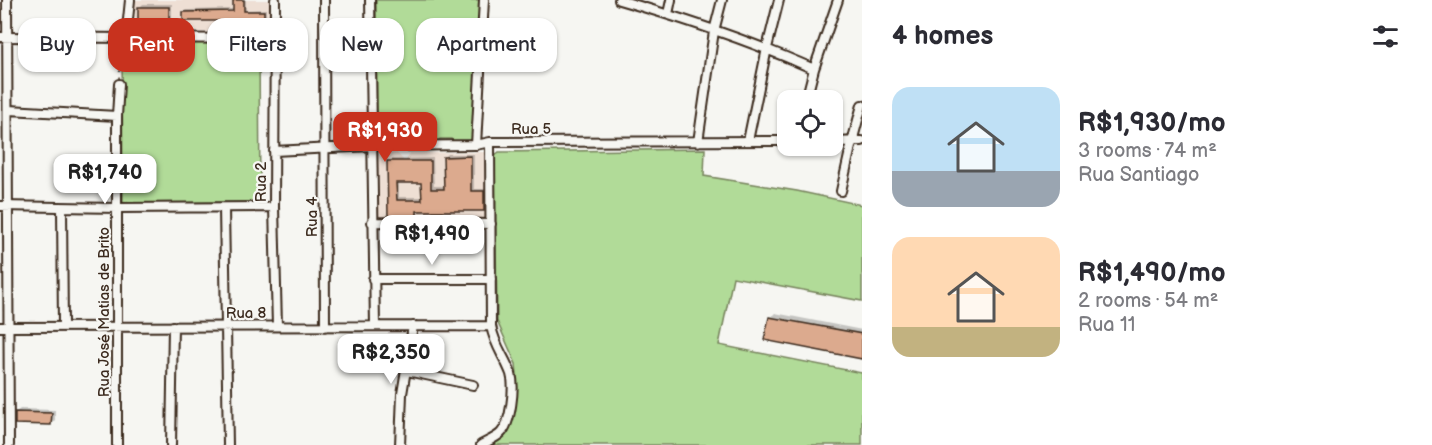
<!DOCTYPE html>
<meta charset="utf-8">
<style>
body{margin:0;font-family:"Balsamiq Sans",sans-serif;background:#f2f2f3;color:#2b2b33;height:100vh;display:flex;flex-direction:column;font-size:22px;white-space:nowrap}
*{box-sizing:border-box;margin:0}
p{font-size:20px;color:#7c7c81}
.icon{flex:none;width:33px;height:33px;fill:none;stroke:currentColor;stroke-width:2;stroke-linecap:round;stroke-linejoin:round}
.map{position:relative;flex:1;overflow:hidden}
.side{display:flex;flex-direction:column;background:#fff;width:570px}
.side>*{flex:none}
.top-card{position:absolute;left:18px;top:18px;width:570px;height:54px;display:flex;gap:12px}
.fabs{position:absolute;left:777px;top:90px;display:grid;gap:12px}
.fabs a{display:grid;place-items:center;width:66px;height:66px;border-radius:12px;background:#fff;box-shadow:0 2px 4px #0004;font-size:30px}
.price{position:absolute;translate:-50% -51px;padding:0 14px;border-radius:12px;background:#fff;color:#222;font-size:20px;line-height:39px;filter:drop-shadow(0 2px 3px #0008)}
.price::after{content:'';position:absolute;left:50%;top:36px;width:18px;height:14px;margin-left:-9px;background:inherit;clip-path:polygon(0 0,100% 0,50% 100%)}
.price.on{background:#c8321e;color:#fff}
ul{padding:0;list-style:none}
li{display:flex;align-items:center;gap:18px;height:150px;padding:0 30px}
li span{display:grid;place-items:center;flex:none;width:168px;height:120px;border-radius:18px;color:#555}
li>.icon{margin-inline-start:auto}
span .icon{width:72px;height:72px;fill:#fffc;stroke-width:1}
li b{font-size:26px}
h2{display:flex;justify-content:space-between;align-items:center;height:72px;padding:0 30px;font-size:26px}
.pill{padding:0 21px;border-radius:18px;background:#fff;box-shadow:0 2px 4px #0004;font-size:21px;line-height:54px}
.pill.on{background:#c8321e;color:#fff}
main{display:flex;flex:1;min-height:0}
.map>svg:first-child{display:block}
</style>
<main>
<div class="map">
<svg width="862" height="445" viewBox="0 0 862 445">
<rect width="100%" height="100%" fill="#f6f6f2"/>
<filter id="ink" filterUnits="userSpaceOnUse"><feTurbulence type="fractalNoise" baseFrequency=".0167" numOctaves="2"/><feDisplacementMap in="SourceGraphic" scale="12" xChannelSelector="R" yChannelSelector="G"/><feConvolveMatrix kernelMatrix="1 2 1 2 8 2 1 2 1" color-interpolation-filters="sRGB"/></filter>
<g filter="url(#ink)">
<path fill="#eedfd4" d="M135,0H273V31L135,33Z
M485,152V219L379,220L378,153H397L404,161H406L410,153Z"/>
<path fill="#b1db98" stroke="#76825b" stroke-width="1.5" d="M376,0H483L474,142L454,144L451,139H440L436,144H426L423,140H406L403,145L377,143Z
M233,43V46H259L260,202L123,203L122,47L125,44Z
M705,149L704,176L797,191L862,205V301L733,277L719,345L862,373V445H491L510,427L516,406L517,374L516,364L497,321L495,155L499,152Z"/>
<path fill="#0003" fill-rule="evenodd" d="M235,0H246V10L266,9V16L264,19H246V24L244,26L235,20L184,12L187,10L235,9Z
M143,4H172V21L168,25L139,8Z
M448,154H474V189H487V206L483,209L420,210L417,215H389L388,162L391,159L433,158L434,186H445V157ZM423,181V197H399V182Z
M775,313L862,330V357L771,317Z
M20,409L55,410V420L51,424L16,412Z"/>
<path fill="#dcaa8e" stroke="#3b2a1e" stroke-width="1.5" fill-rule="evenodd" d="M233,0H244V11H264V20H244V28H234L233,21H183V12L233,11Z
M138,7H169V27H138Z
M471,156V191H484V211H417V217L388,216L387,161H431V189H444L443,157ZM396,183H421L422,200H397Z
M769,317L862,334V359L764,340Z
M15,412L52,413L51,425L15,424Z"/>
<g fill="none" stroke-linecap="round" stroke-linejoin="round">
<g stroke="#3b2a1e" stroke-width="12">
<path id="minor" d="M7,0L9,445
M275,0L274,207L277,326
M324,0L325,327
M370,0L375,326
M619,0C685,19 751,41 814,69
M668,14L671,0
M0,37L274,39
M126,39L130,0
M806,100L814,69L838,0
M9,110L117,116
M748,141L767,48L779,0
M698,142L714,31L722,0
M832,142L862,141
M476,145L484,0
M274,151L372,146L476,145L490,142L788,141
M841,191L852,142L862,105
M0,206L118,208L274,207
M62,208L63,327
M224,208L228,445
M372,222L491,224
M373,279H491
M0,327L491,326
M407,371L473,385
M117,445V116L119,84
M171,445L173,326
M400,445L402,394L413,326
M481,445C488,441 496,438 501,433C511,423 515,387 511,374C504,355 495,347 491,326L490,142"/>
</g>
<path stroke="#3b2a1e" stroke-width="1.5" stroke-dasharray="1.5 4.5" stroke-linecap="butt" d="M119,78L122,44"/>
<use href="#minor" stroke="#f6f6f2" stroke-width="8"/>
</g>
</g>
<g text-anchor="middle" stroke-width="4.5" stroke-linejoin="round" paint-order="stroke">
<g font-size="15" fill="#3b2a1e" stroke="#f6f6f2">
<text x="531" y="134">Rua 5</text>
<text transform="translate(261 182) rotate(-90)" y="5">Rua 2</text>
<text transform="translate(312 217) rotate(-90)" y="5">Rua 4</text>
<text transform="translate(104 312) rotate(-90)" y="5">Rua José Matias de Brito</text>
<text x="246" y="318">Rua 8</text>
</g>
</g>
</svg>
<div class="fabs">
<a><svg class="icon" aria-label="locate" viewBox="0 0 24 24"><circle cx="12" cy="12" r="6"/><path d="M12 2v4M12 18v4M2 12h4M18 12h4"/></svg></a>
</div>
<b class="price on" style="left:385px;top:163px">R$1,930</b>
<b class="price" style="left:105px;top:205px">R$1,740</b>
<b class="price" style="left:432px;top:266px">R$1,490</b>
<b class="price" style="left:391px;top:385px">R$2,350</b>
<div class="top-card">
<a class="pill">Buy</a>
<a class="pill on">Rent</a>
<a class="pill">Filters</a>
<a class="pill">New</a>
<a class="pill">Apartment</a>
</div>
</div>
<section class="side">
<h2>4 homes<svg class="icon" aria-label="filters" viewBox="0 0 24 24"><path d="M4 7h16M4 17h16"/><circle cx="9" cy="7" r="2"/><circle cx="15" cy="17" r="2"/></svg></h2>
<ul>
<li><span style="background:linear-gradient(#bfe0f5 70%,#9aa5b1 0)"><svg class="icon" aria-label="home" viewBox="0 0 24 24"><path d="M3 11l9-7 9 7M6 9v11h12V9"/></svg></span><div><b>R$1,930/mo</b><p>3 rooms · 74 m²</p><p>Rua Santiago</p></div></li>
<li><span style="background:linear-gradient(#ffd9b3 75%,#c2b280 0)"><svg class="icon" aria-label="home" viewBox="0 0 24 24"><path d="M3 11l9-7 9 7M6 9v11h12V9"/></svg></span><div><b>R$1,490/mo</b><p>2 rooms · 54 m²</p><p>Rua 11</p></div></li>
</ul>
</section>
</main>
